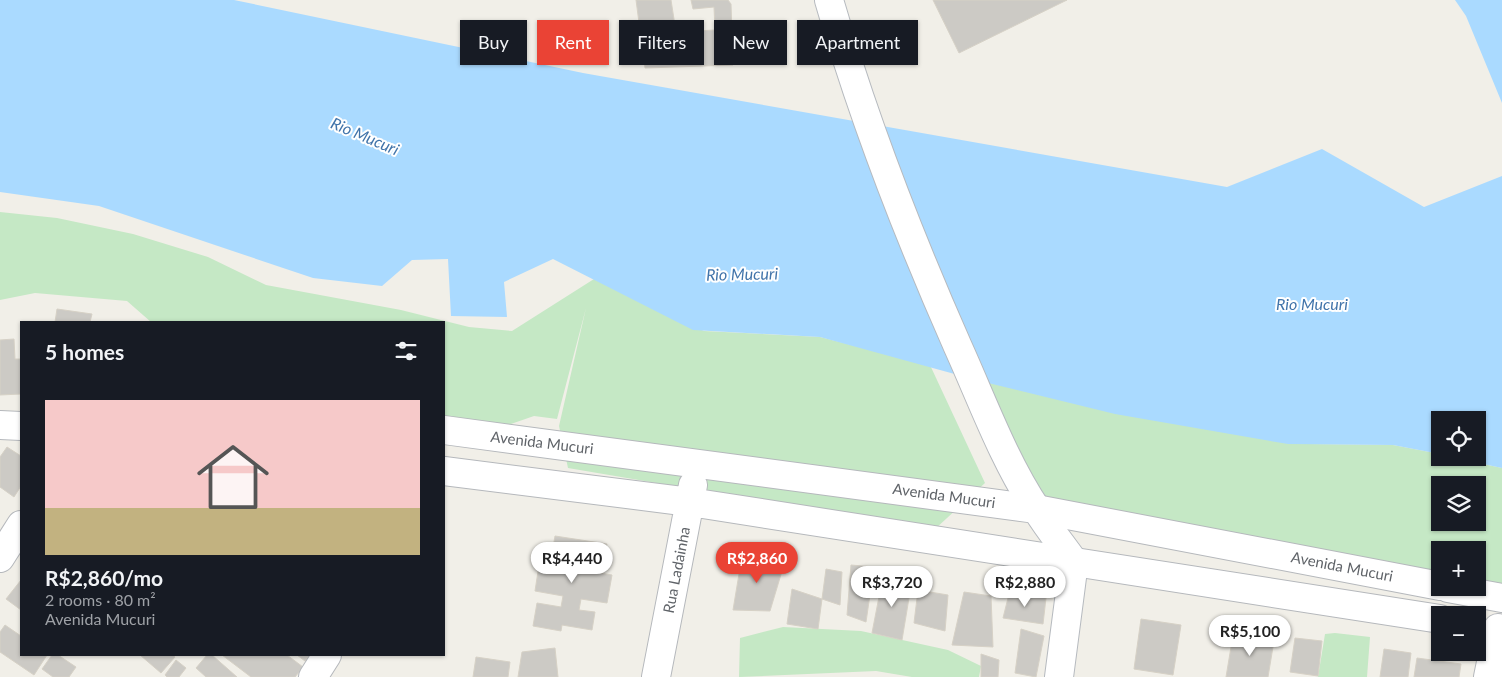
<!DOCTYPE html>
<meta charset="utf-8">
<style>
body{margin:0;font-family:Lato,sans-serif;background:#20242c;color:#f1f3f6;height:100vh;display:flex;flex-direction:column;font-size:19px;white-space:nowrap}
*{box-sizing:border-box;margin:0}
p{font-size:16px;color:#9ea1a6}
.icon{flex:none;width:28px;height:28px;fill:none;stroke:currentColor;stroke-width:2;stroke-linecap:round;stroke-linejoin:round}
.map{position:relative;flex:1;overflow:hidden}
.drawer{position:absolute;left:20px;top:321px;width:425px;height:335px;display:flex;flex-direction:column;background:#171b24;border-radius:0px;box-shadow:0 1px 4px #0004}
.drawer>*{flex:none}
.banner{position:absolute;left:460px;top:20px;width:475px;height:45px;display:flex;gap:10px}
.controls{position:absolute;left:1431px;top:411px;display:grid;gap:10px}
.controls a{display:grid;place-items:center;width:55px;height:55px;border-radius:0px;background:#171b24;box-shadow:0 1px 4px #0004;font-size:25px}
.price{position:absolute;translate:-50% -42px;padding:0 11px;border-radius:18px;background:#fff;color:#222;font-size:16px;line-height:32px;filter:drop-shadow(0 1px 2px #0008)}
.price::after{content:'';position:absolute;left:50%;top:30px;width:15px;height:11px;margin-left:-8px;background:inherit;clip-path:polygon(0 0,100% 0,50% 100%)}
.price.current{background:#ea4335;color:#fff}
ul{padding:0;list-style:none}
li{display:grid;align-content:center;gap:10px;height:265px;padding:0 25px}
li+li{border-top:1px solid #363941}
li span{display:grid;place-items:center;height:155px;border-radius:0px;color:#555}
li>.icon{margin-inline-start:auto}
span .icon{width:90px;height:90px;fill:#fffc;stroke-width:1}
li b{font-size:21px}
h2{display:flex;justify-content:space-between;align-items:center;height:60px;padding:0 25px;font-size:21px}
.tag{padding:0 18px;border-radius:0px;background:#171b24;box-shadow:0 1px 4px #0004;font-size:18px;line-height:45px}
.tag.current{background:#ea4335;color:#fff}
.map>svg:first-child{display:block}
</style>
<div class="map">
<svg width="1502" height="677" viewBox="0 0 1502 677">
<rect width="100%" height="100%" fill="#f1efe8"/>
<path fill="#c5e8c5" fill-rule="evenodd" d="M0,212L57,218L133,234L208,257L266,285L401,310L469,327L512,331L594,279L704,331L820,337L930,365L985,483L934,530L568,468L559,426L586,308L557,419L534,416L508,425L477,424L444,415V322H151L127,301L35,293L0,300Z
M980,381L1309,444L1393,445L1440,454V458H1455L1502,468V594L1478,588V550H1440V582L1039,505ZM1440,485H1478V522H1440Z
M783,627L861,631L948,650L981,666L979,677H912L876,671L739,677L740,638Z
M1335,633L1370,637L1367,677H1318L1325,634Z"/>
<path fill="#aadaff" d="M0,0H234L583,73L1227,187L1322,149L1424,207L1502,176V468L1455,458H1478V420H1440V454L1393,445L1288,444L1115,414L980,381L820,337L693,330L553,259L504,282L507,317L451,316L448,259L412,260L382,286L313,278L99,206L0,192Z
M1455,0H1502V103L1466,16Z"/>
<path fill="#cccac5" stroke="#d6d1c6" d="M636,0H671L676,32L715,30L714,7L693,9L691,0H728L731,4L733,65L645,68Z
M933,0H1067L959,53Z
M57,309L92,314L90,322H55Z
M14,339L15,359H21V394L0,395V340Z
M7,447L21,456V486L14,497L0,487V457Z
M555,536L607,544L602,569L589,567L588,571L612,575L607,603L581,599L579,610L595,612L592,630L562,625L561,631L533,626L537,603L561,607L563,596L535,591L539,565L566,570L568,561L551,559Z
M742,556L785,561L770,611L733,610Z
M851,565L874,567L866,622L847,615Z
M826,569L842,572L840,605L822,599Z
M883,576L912,580L902,640L872,633Z
M21,580V610L6,599Z
M792,589L822,599L818,629L787,624Z
M918,590L948,595L945,631L914,623Z
M1010,590L1046,598L1043,624L1003,618Z
M964,592L991,596L993,647L952,645Z
M1141,619L1181,625L1173,675L1134,669Z
M5,625L21,636V655H47L34,675L0,652V632Z
M1021,629L1044,636L1036,677L1015,673Z
M1233,635L1274,641L1268,677H1226Z
M1295,638L1322,641L1318,676L1290,672Z
M555,648L558,677H518L522,652Z
M1384,649L1411,653L1408,677H1380Z
M981,654L999,660L998,677H981Z
M52,655H58L76,667L69,677H53L42,669Z
M140,655H173L175,657L161,673Z
M207,655H212L237,677H206L196,668Z
M222,655H287L303,667L295,677H251Z
M297,655H310L305,661Z
M476,657L510,662L508,677H473Z
M1417,658L1461,664L1459,677H1414Z
M176,660L186,668L179,677H167L165,675Z"/>
<g fill="none" stroke-linecap="round" stroke-linejoin="round">
<g stroke="#b5b8bc" stroke-width="30">
<path id="minor" d="M0,425L21,426
M444,430L1036,509L1440,586
M444,471L690,502L1440,619
M0,558L21,525
M1448,588L1502,598
M313,677L327,655
M656,677L693,485
M1488,677L1498,628"/>
</g>
<g stroke="#b6babf" stroke-width="30">
<path id="secondary" d="M829,0C863,118 908,234 958,347C982,400 1004,461 1037,510C1048,528 1062,545 1074,562L1059,677"/>
</g>
<use href="#minor" stroke="#fff" stroke-width="28"/>
<use href="#secondary" stroke="#fff" stroke-width="28"/>
</g>
<g text-anchor="middle" stroke-width="4" stroke-linejoin="round" paint-order="stroke">
<g font-size="15" fill="#5f6368" stroke="#fff">
<text transform="translate(542 443) rotate(7)" y="5">Avenida Mucuri</text>
<text transform="translate(944 496) rotate(8)" y="5">Avenida Mucuri</text>
<text transform="translate(1342 567) rotate(11)" y="5">Avenida Mucuri</text>
<text transform="translate(677 570) rotate(-79)" y="5">Rua Ladainha</text>
</g>
<g font-size="16" font-style="italic" fill="#4174aa" stroke="#fff">
<text transform="translate(365 136) rotate(23)" y="6">Rio Mucuri</text>
<text transform="translate(742 274) rotate(-1)" y="6">Rio Mucuri</text>
<text x="1312" y="310">Rio Mucuri</text>
</g>
</g>
</svg>
<div class="controls">
<a><svg class="icon" aria-label="locate" viewBox="0 0 24 24"><circle cx="12" cy="12" r="6"/><path d="M12 2v4M12 18v4M2 12h4M18 12h4"/></svg></a>
<a><svg class="icon" aria-label="layers" viewBox="0 0 24 24"><path d="M12 4l9 5-9 5-9-5zM3 14l9 5 9-5"/></svg></a>
<a>+</a>
<a>−</a>
</div>
<b class="price" style="left:572px;top:584px">R$4,440</b>
<b class="price current" style="left:757px;top:584px">R$2,860</b>
<b class="price" style="left:892px;top:608px">R$3,720</b>
<b class="price" style="left:1025px;top:608px">R$2,880</b>
<b class="price" style="left:1250px;top:657px">R$5,100</b>
<div class="banner">
<a class="tag">Buy</a>
<a class="tag current">Rent</a>
<a class="tag">Filters</a>
<a class="tag">New</a>
<a class="tag">Apartment</a>
</div>
<section class="drawer">
<h2>5 homes<svg class="icon" aria-label="filters" viewBox="0 0 24 24"><path d="M4 7h16M4 17h16"/><circle cx="9" cy="7" r="2"/><circle cx="15" cy="17" r="2"/></svg></h2>
<ul>
<li><span style="background:linear-gradient(#f6c9c9 70%,#c2b280 0)"><svg class="icon" aria-label="home" viewBox="0 0 24 24"><path d="M3 11l9-7 9 7M6 9v11h12V9"/></svg></span><div><b>R$2,860/mo</b><p>2 rooms · 80 m²</p><p>Avenida Mucuri</p></div></li>
</ul>
</section>
</div>
